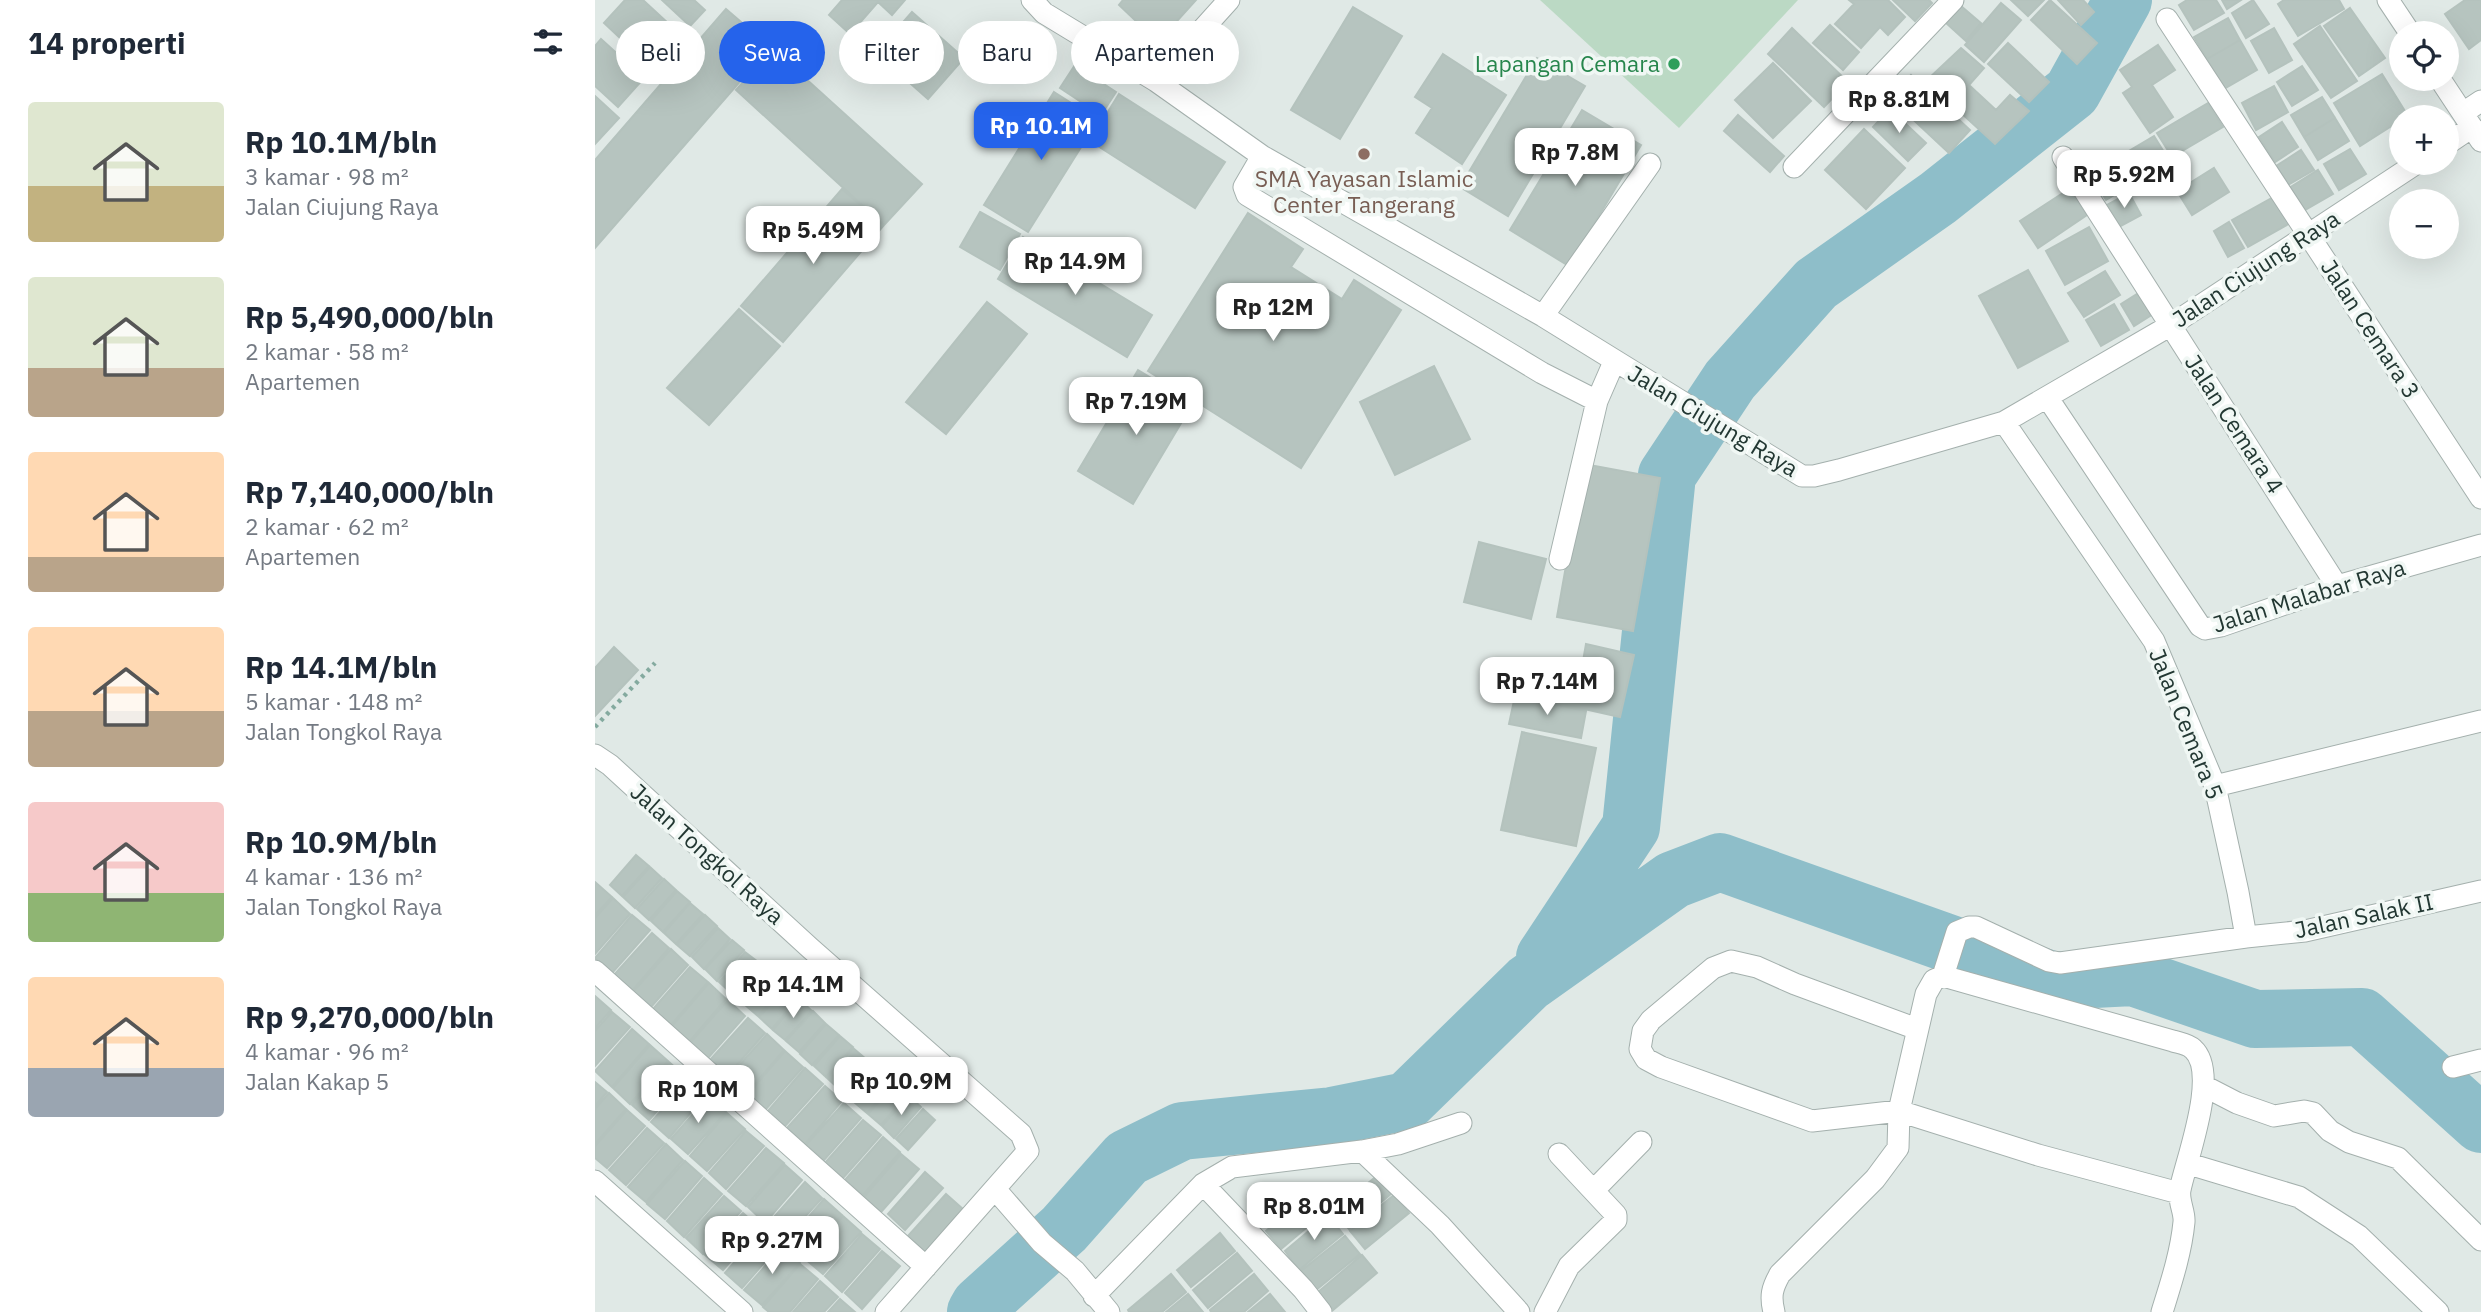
<!DOCTYPE html>
<html lang="id">
<meta charset="utf-8">
<style>
body{margin:0;font-family:"IBM Plex Sans",sans-serif;background:#f2f2f3;color:#1f2937;height:100vh;display:flex;flex-direction:column;font-size:26px;white-space:nowrap}
*{box-sizing:border-box;margin:0}
p{font-size:23px;color:#747a83}
.icon{flex:none;width:38px;height:38px;fill:none;stroke:currentColor;stroke-width:2;stroke-linecap:round;stroke-linejoin:round}
.map{position:relative;flex:1;overflow:hidden}
.drawer{display:flex;flex-direction:column;background:#fff;width:595px}
.drawer>*{flex:none}
.guide{position:absolute;left:21px;top:21px;width:665px;height:63px;display:flex;gap:14px}
.tools{position:absolute;left:1794px;top:21px;display:grid;gap:14px}
.tools a{display:grid;place-items:center;width:70px;height:70px;border-radius:50%;background:#fff;box-shadow:0 7px 28px #0002;font-size:35px}
.price{position:absolute;translate:-50% -60px;padding:0 16px;border-radius:14px;background:#fff;color:#222;font-size:23px;line-height:46px;filter:drop-shadow(0 2px 4px #0008)}
.price::after{content:'';position:absolute;left:50%;top:42px;width:21px;height:16px;margin-left:-10px;background:inherit;clip-path:polygon(0 0,100% 0,50% 100%)}
.price.current{background:#2563eb;color:#fff}
ul{padding:0;list-style:none}
li{display:flex;align-items:center;gap:21px;height:175px;padding:0 28px}
li span{display:grid;place-items:center;flex:none;width:196px;height:140px;border-radius:7px;color:#555}
li>.icon{margin-inline-start:auto}
span .icon{width:84px;height:84px;fill:#fffc;stroke-width:1}
li b{font-size:30px}
h2{display:flex;justify-content:space-between;align-items:center;height:84px;padding:0 28px;font-size:30px}
.pill{padding:0 24px;border-radius:32px;background:#fff;box-shadow:0 7px 28px #0002;font-size:24px;line-height:63px}
.pill.current{background:#2563eb;color:#fff}
main{display:flex;flex:1;min-height:0}
.map>svg:first-child{display:block}
</style>
<main>
<section class="drawer">
<h2>14 properti<svg class="icon" aria-label="filters" viewBox="0 0 24 24"><path d="M4 7h16M4 17h16"/><circle cx="9" cy="7" r="2"/><circle cx="15" cy="17" r="2"/></svg></h2>
<ul>
<li><span style="background:linear-gradient(#dfe7d0 60%,#c2b280 0)"><svg class="icon" aria-label="home" viewBox="0 0 24 24"><path d="M3 11l9-7 9 7M6 9v11h12V9"/></svg></span><div><b>Rp 10.1M/bln</b><p>3 kamar · 98 m²</p><p>Jalan Ciujung Raya</p></div></li>
<li><span style="background:linear-gradient(#dfe7d0 65%,#b9a48a 0)"><svg class="icon" aria-label="home" viewBox="0 0 24 24"><path d="M3 11l9-7 9 7M6 9v11h12V9"/></svg></span><div><b>Rp 5,490,000/bln</b><p>2 kamar · 58 m²</p><p>Apartemen</p></div></li>
<li><span style="background:linear-gradient(#ffd9b3 75%,#b9a48a 0)"><svg class="icon" aria-label="home" viewBox="0 0 24 24"><path d="M3 11l9-7 9 7M6 9v11h12V9"/></svg></span><div><b>Rp 7,140,000/bln</b><p>2 kamar · 62 m²</p><p>Apartemen</p></div></li>
<li><span style="background:linear-gradient(#ffd9b3 60%,#b9a48a 0)"><svg class="icon" aria-label="home" viewBox="0 0 24 24"><path d="M3 11l9-7 9 7M6 9v11h12V9"/></svg></span><div><b>Rp 14.1M/bln</b><p>5 kamar · 148 m²</p><p>Jalan Tongkol Raya</p></div></li>
<li><span style="background:linear-gradient(#f6c9c9 65%,#8fb573 0)"><svg class="icon" aria-label="home" viewBox="0 0 24 24"><path d="M3 11l9-7 9 7M6 9v11h12V9"/></svg></span><div><b>Rp 10.9M/bln</b><p>4 kamar · 136 m²</p><p>Jalan Tongkol Raya</p></div></li>
<li><span style="background:linear-gradient(#ffd9b3 65%,#9aa5b1 0)"><svg class="icon" aria-label="home" viewBox="0 0 24 24"><path d="M3 11l9-7 9 7M6 9v11h12V9"/></svg></span><div><b>Rp 9,270,000/bln</b><p>4 kamar · 96 m²</p><p>Jalan Kakap 5</p></div></li>
</ul>
</section>
<div class="map">
<svg width="1886" height="1312" viewBox="0 0 1886 1312">
<rect width="100%" height="100%" fill="#e0e9e6"/>
<path fill="#bbd9c4" d="M945,0H1203L1084,128Z"/>
<g fill="none" stroke-linecap="round" stroke-linejoin="round">
<path stroke="#8ebec9" stroke-width="58" d="M950,957L1036,827L1072,475L1135,380L1221,284L1343,198L1477,92L1528,0
M381,1312L385,1305L469,1229L532,1158L587,1131L737,1116L812,1101L933,983L1078,880L1125,862L1459,981L1538,977L1660,1019L1767,1017L1886,1124"/>
</g>
<path fill="#b6c4bf" stroke="#b4c2bd" stroke-width="2" d="M30,0H48L87,36L57,68L9,23Z
M67,0H99L110,10L95,26Z
M247,0H310L297,15L283,2L255,34L234,15Z
M528,0H601L563,42L524,5Z
M1254,0H1293L1310,17L1293,35L1285,27L1266,48L1240,24L1259,4Z
M1298,0H1334L1337,3L1320,21Z
M1416,0H1449L1433,16Z
M1455,0L1502,43L1482,64L1436,20Z
M1463,0H1488L1499,12L1486,25Z
M1592,0H1621L1629,13L1599,30L1584,5Z
M1627,0H1646L1632,9Z
M1658,0L1674,24L1651,38L1637,13Z
M1689,0H1744L1749,9L1703,36L1683,4Z
M1870,0H1886V40L1874,49L1850,14Z
M1406,3L1426,20L1389,62L1370,45Z
M1366,6L1386,23L1371,41L1351,23Z
M758,7L807,36L745,139L696,110Z
M1755,8L1790,58L1764,76L1729,26Z
M131,9L175,47L0,248V160Z
M317,12L369,58L333,99L281,53Z
M1633,18L1645,40L1612,59L1599,37Z
M1235,25L1264,52L1248,70L1218,43Z
M1725,26L1762,81L1736,98L1699,44Z
M1197,28L1253,82L1229,107L1173,54Z
M1679,28L1697,60L1674,73L1656,41Z
M6,39L49,78L23,107L0,86V46Z
M1645,40L1662,70L1629,89L1612,59Z
M1413,43L1454,82L1434,102L1393,64Z
M1563,45L1580,70L1557,85L1578,117L1555,133L1528,93L1537,87L1525,70Z
M1366,48L1389,68L1374,85L1401,110L1415,95L1434,111L1400,144L1331,81Z
M178,49L327,184L289,225L141,90Z
M848,54L911,95L867,164L821,133L837,108L820,97Z
M942,58L990,86L913,216L865,187Z
M1178,63L1216,101L1178,138L1140,100Z
M480,65L521,92L506,115L465,88Z
M1707,66L1723,90L1697,106L1682,82Z
M1787,74L1813,116L1806,117V120L1765,146L1739,103Z
M1316,75L1375,130L1354,153L1295,98Z
M1679,86L1693,112L1661,130L1647,103Z
M459,92L503,120L433,232L389,205Z
M524,94L630,162L600,208L495,141Z
M0,96L24,118L0,144Z
M1727,97L1740,118L1709,137L1696,115Z
M1613,103L1628,127L1577,157L1562,133Z
M1295,109L1331,143L1313,161L1278,127Z
M987,110L1046,145L974,266L915,230Z
M1143,115L1189,156L1175,172L1129,131Z
M1740,118L1754,141L1723,160L1709,137Z
M1687,122L1703,147L1680,162L1664,137Z
M1269,129L1310,168L1271,209L1230,170Z
M1559,136L1575,162L1511,200L1495,174Z
M1755,149L1771,174L1744,190L1729,164Z
M1706,150L1719,170L1693,185L1681,166Z
M1619,168L1634,192L1597,215L1582,191Z
M1723,170L1738,194L1705,213L1691,190Z
M247,189L289,225L188,342L146,306Z
M1474,189L1492,215L1443,248L1425,221Z
M1534,193L1546,215L1524,227L1512,205Z
M1682,195L1697,222L1653,247L1637,220Z
M385,212L425,234L405,270L365,247Z
M653,213L708,249L696,267L747,299L759,280L806,310L706,468L553,371Z
M1634,222L1649,248L1633,257L1619,231Z
M1494,227L1513,261L1470,285L1451,251Z
M428,237L557,315L532,357L403,279Z
M1433,270L1473,341L1423,368L1384,296Z
M1510,271L1525,295L1489,317L1473,293Z
M1550,289L1563,311L1539,326L1526,304Z
M392,302L432,334L351,434L311,402Z
M1519,304L1534,330L1506,346L1491,320Z
M144,309L185,346L114,425L72,388Z
M839,366L875,439L800,475L765,402Z
M543,370L598,403L538,504L483,471Z
M989,464L1065,478L1038,631L962,617Z
M884,542L951,559L936,619L869,602Z
M991,644L1039,655L1025,717L940,698L949,659L987,667Z
M19,647L43,670L0,716V668Z
M920,696L991,711L986,738L914,724Z
M927,732L1001,748L981,846L906,830Z
M41,855L54,866L27,896L15,885Z
M55,867L67,878L40,908L28,897Z
M69,879L81,890L54,920L42,909Z
M0,882L17,897L0,915Z
M82,891L95,902L68,932L56,921Z
M18,898L35,914L0,954V918Z
M95,903L108,914L81,944L69,933Z
M37,915L55,930L17,973L0,958Z
M110,915L122,926L95,956L82,945Z
M123,928L135,939L109,969L97,957Z
M57,933L74,948L37,991L19,975Z
M137,940L149,950L122,981L110,969Z
M76,949L93,965L56,1007L38,992Z
M150,952L163,962L136,993L124,982Z
M164,963L176,974L150,1004L137,994Z
M95,967L113,982L76,1025L58,1009Z
M177,975L189,986L163,1016L150,1005Z
M114,983L131,999L94,1042L77,1026Z
M191,988L203,998L177,1029L164,1017Z
M0,996L16,1010L0,1028Z
M204,999L217,1011L190,1040L178,1030Z
M133,1000L150,1016L113,1058L95,1043Z
M218,1011L230,1023L204,1052L191,1041Z
M17,1012L35,1027L0,1066V1031Z
M153,1018L170,1033L133,1075L115,1060Z
M231,1024L244,1035L217,1065L205,1054Z
M37,1029L54,1044L17,1087L0,1071Z
M172,1034L189,1050L152,1093L134,1077Z
M245,1036L258,1047L231,1077L219,1066Z
M55,1045L73,1061L35,1104L18,1088Z
M258,1048L271,1059L244,1089L232,1078Z
M190,1051L208,1067L171,1109L153,1094Z
M273,1060L285,1071L259,1101L246,1090Z
M74,1062L92,1078L54,1120L37,1105Z
M210,1068L228,1084L190,1126L173,1111Z
M287,1072L299,1083L272,1113L260,1103Z
M94,1080L111,1095L74,1138L56,1122Z
M0,1082L12,1092L0,1106Z
M300,1084L312,1095L286,1125L273,1114Z
M230,1086L247,1101L210,1144L192,1128Z
M14,1093L31,1109L0,1144V1109Z
M314,1096L326,1107L299,1138L287,1126Z
M113,1097L131,1112L93,1154L76,1139Z
M249,1103L266,1118L229,1160L211,1145Z
M328,1109L340,1120L313,1150L301,1139Z
M32,1110L50,1126L12,1168L0,1158V1146Z
M132,1113L150,1129L112,1171L95,1156Z
M268,1120L286,1135L248,1178L230,1163Z
M52,1128L69,1143L31,1185L14,1170Z
M151,1131L169,1146L131,1189L114,1173Z
M288,1137L305,1152L268,1195L250,1180Z
M71,1144L88,1160L51,1202L33,1187Z
M171,1148L189,1163L151,1206L133,1191Z
M306,1154L324,1169L286,1212L269,1197Z
M90,1161L107,1176L70,1219L52,1204Z
M190,1165L207,1180L170,1223L153,1207Z
M330,1172L348,1188L310,1230L293,1214Z
M783,1175L797,1193L754,1229L739,1211Z
M109,1178L127,1194L89,1237L72,1221Z
M210,1182L227,1198L189,1240L172,1225Z
M351,1194L368,1209L330,1252L313,1236Z
M715,1195L730,1212L686,1249L671,1231Z
M799,1195L814,1213L770,1249L755,1231Z
M129,1196L146,1211L108,1254L91,1238Z
M229,1199L247,1215L209,1257L192,1242Z
M148,1213L165,1228L128,1270L110,1255Z
M733,1215L748,1234L704,1270L690,1251Z
M248,1216L266,1232L228,1274L210,1259Z
M167,1230L185,1245L147,1288L130,1273Z
M625,1233L640,1251L596,1287L582,1270Z
M267,1234L285,1249L247,1292L230,1276Z
M750,1236L765,1254L721,1290L706,1271Z
M187,1247L205,1263L167,1305L149,1290Z
M287,1251L305,1266L267,1309L250,1293Z
M642,1253L657,1271L613,1308L598,1290Z
M767,1255L782,1273L738,1310L723,1292Z
M205,1264L223,1279L195,1312H174L168,1307Z
M576,1274L591,1292L567,1312H534L533,1310Z
M659,1274L673,1291L649,1312H616L615,1310Z
M225,1281L243,1297L229,1312H198Z
M593,1294L608,1312H571Z
M675,1294L690,1312H653Z
M245,1299L260,1312H233Z"/>
<g fill="none" stroke-linecap="round" stroke-linejoin="round">
<g stroke="#a4b0ad" stroke-width="23">
<path id="minor" d="M437,0L449,13L561,81L667,156L948,316L1207,476H1219L1244,470L1409,422L1576,325L1822,163
M1793,0L1815,33
M1572,19L1886,498
M1845,79L1886,141
M561,81L634,0
M1868,113L1886,101
M1852,144L1877,127
M667,156L649,187L652,195L947,373L1002,401L965,559
M1468,157L1742,586
M1199,167L1358,0
M948,316L1055,164
M1452,397L1605,626L1610,629L1626,626L1742,586L1886,545
M1002,401L1019,362
M0,755L15,765L215,948L426,1134L433,1151L291,1312
M1620,786L1886,721
M1651,937L1710,931L1886,891
M0,971L331,1267
M1348,976L1362,932L1374,927H1381L1454,961L1465,963L1651,937L1643,892L1620,786L1559,641L1409,422
M1322,1029L1200,984L1162,967L1136,961L1118,968L1056,1020L1048,1031L1045,1049L1051,1059L1066,1067L1217,1121L1304,1111L1443,1155L1584,1193
M1858,1067L1886,1060
M1609,1086L1642,1103L1679,1116L1709,1111L1718,1113L1735,1131L1754,1142L1803,1158L1886,1240
M767,1151L845,1225L924,1312
M1594,1164L1704,1197L1764,1236L1843,1312
M0,1181L147,1312
M608,1184L708,1289L726,1312
M400,1189L447,1243L480,1271L514,1312
M999,1190L1046,1142
M499,1296L608,1184L637,1167L767,1151L803,1144L866,1123
M950,1312L974,1266L1021,1220V1215L964,1154
M1179,1312C1175,1296 1177,1288 1185,1274L1280,1179L1303,1148L1304,1111L1331,994L1339,980L1348,976L1578,1041C1584,1043 1593,1044 1598,1049C1625,1073 1591,1160 1585,1190C1583,1201 1590,1212 1589,1222C1586,1253 1576,1283 1567,1312"/>
</g>
<path stroke="#84aa9f" stroke-width="4.5" stroke-dasharray="3.5 5" stroke-linecap="butt" d="M0,727L60,663"/>
<use href="#minor" stroke="#fff" stroke-width="21"/>
</g>
<circle fill="#2e9e5b" stroke="#f0f7f4" stroke-width="2.5" cx="1079" cy="64" r="7"/>
<circle fill="#8d6e63" stroke="#f0f7f4" stroke-width="2.5" cx="769" cy="154" r="7"/>
<g text-anchor="middle" stroke-width="7" stroke-linejoin="round" paint-order="stroke">
<g font-size="23" fill="#27864d" stroke="#f0f7f4" text-anchor="end">
<text x="1065" y="72">Lapangan Cemara</text>
</g>
<g font-size="23" fill="#785e54" stroke="#f0f7f4">
<text x="769" y="187">SMA Yayasan Islamic<tspan x="769" dy="26">Center Tangerang</tspan></text>
</g>
<g font-size="23" fill="#233833" stroke="#f0f7f4">
<text transform="translate(1661 269) rotate(-33)" y="8">Jalan Ciujung Raya</text>
<text transform="translate(1775 329) rotate(57)" y="8">Jalan Cemara 3</text>
<text transform="translate(1118 421) rotate(31)" y="8">Jalan Ciujung Raya</text>
<text transform="translate(1639 424) rotate(57)" y="8">Jalan Cemara 4</text>
<text transform="translate(1714 596) rotate(-17)" y="8">Jalan Malabar Raya</text>
<text transform="translate(1591 724) rotate(68)" y="8">Jalan Cemara 5</text>
<text transform="translate(112 854) rotate(42)" y="8">Jalan Tongkol Raya</text>
<text transform="translate(1769 916) rotate(-12)" y="8">Jalan Salak II</text>
</g>
</g>
</svg>
<div class="tools">
<a><svg class="icon" aria-label="locate" viewBox="0 0 24 24"><circle cx="12" cy="12" r="6"/><path d="M12 2v4M12 18v4M2 12h4M18 12h4"/></svg></a>
<a>+</a>
<a>−</a>
</div>
<b class="price" style="left:1304px;top:135px">Rp 8.81M</b>
<b class="price current" style="left:446px;top:162px">Rp 10.1M</b>
<b class="price" style="left:980px;top:188px">Rp 7.8M</b>
<b class="price" style="left:1529px;top:210px">Rp 5.92M</b>
<b class="price" style="left:218px;top:266px">Rp 5.49M</b>
<b class="price" style="left:480px;top:297px">Rp 14.9M</b>
<b class="price" style="left:678px;top:343px">Rp 12M</b>
<b class="price" style="left:541px;top:437px">Rp 7.19M</b>
<b class="price" style="left:952px;top:717px">Rp 7.14M</b>
<b class="price" style="left:198px;top:1020px">Rp 14.1M</b>
<b class="price" style="left:306px;top:1117px">Rp 10.9M</b>
<b class="price" style="left:103px;top:1125px">Rp 10M</b>
<b class="price" style="left:719px;top:1242px">Rp 8.01M</b>
<b class="price" style="left:177px;top:1276px">Rp 9.27M</b>
<div class="guide">
<a class="pill">Beli</a>
<a class="pill current">Sewa</a>
<a class="pill">Filter</a>
<a class="pill">Baru</a>
<a class="pill">Apartemen</a>
</div>
</div>
</main>
